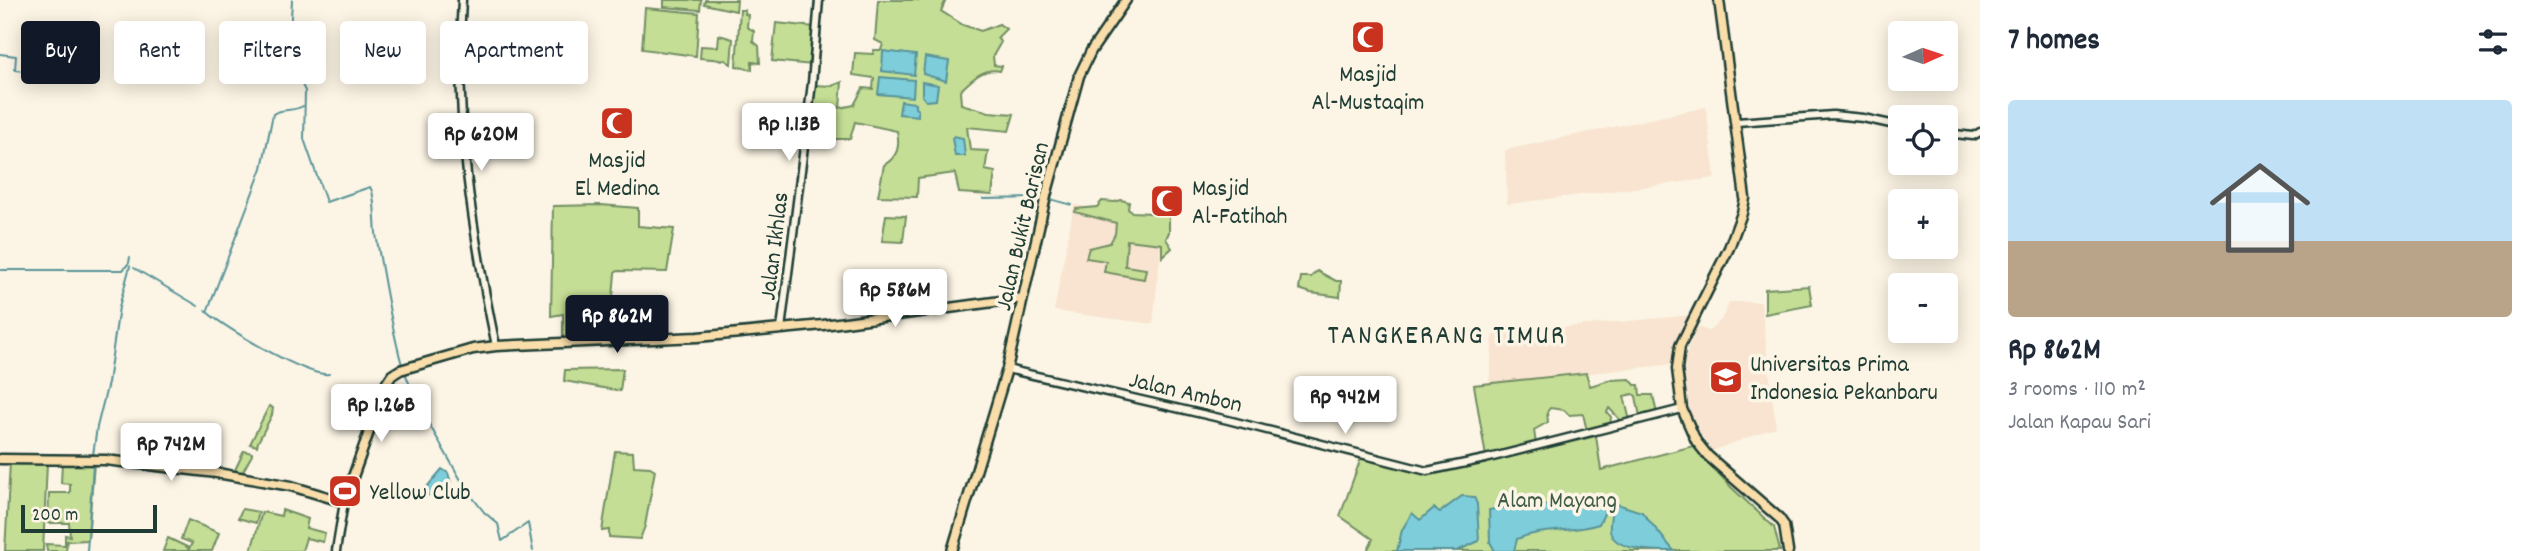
<!DOCTYPE html>
<meta charset="utf-8">
<style>
body{margin:0;font-family:Dekko,sans-serif;background:#f6f6f7;color:#1f2937;height:100vh;display:flex;flex-direction:column;font-size:26px;white-space:nowrap}
*{box-sizing:border-box;margin:0}
p{font-size:23px;color:#747a83}
.icon{flex:none;width:38px;height:38px;fill:none;stroke:currentColor;stroke-width:2;stroke-linecap:round;stroke-linejoin:round}
.map{position:relative;flex:1;overflow:hidden}
.side{display:flex;flex-direction:column;background:#fff;width:560px}
.side>*{flex:none}
.hud{position:absolute;left:21px;top:21px;width:665px;height:63px;display:flex;gap:14px}
.needle{width:46px;rotate:87deg}
.buttons{position:absolute;left:1888px;top:21px;display:grid;gap:14px}
.buttons a{display:grid;place-items:center;width:70px;height:70px;border-radius:7px;background:#fff;box-shadow:0 4px 18px #0003;font-size:35px}
.scale{position:absolute;left:21px;bottom:18px;width:136px;box-sizing:border-box;padding-left:7px;border:4px solid #1f3d34;border-top:0;font-size:19px;line-height:24px;white-space:nowrap;color:#1f3d34;-webkit-text-stroke:5px #fcf5e5;paint-order:stroke}
.price{position:absolute;translate:-50% -60px;padding:0 16px;border-radius:7px;background:#fff;color:#222;font-size:23px;line-height:46px;filter:drop-shadow(0 2px 4px #0008)}
.price::after{content:'';position:absolute;left:50%;top:42px;width:21px;height:16px;margin-left:-10px;background:inherit;clip-path:polygon(0 0,100% 0,50% 100%)}
.price.current{background:#111827;color:#fff}
ul{padding:0;list-style:none}
li{display:grid;align-content:center;gap:14px;height:371px;padding:0 28px}
li+li{border-top:2px solid #e0e1e3}
li span{display:grid;place-items:center;height:217px;border-radius:7px;color:#555}
li>.icon{margin-inline-start:auto}
span .icon{width:126px;height:126px;fill:#fffc;stroke-width:1}
li b{font-size:30px}
h2{display:flex;justify-content:space-between;align-items:center;height:84px;padding:0 28px;font-size:30px}
.tag{padding:0 24px;border-radius:7px;background:#fff;box-shadow:0 4px 18px #0003;font-size:24px;line-height:63px}
.tag.current{background:#111827;color:#fff}
main{display:flex;flex:1;min-height:0}
.map>svg:first-child{display:block}
</style>
<main>
<div class="map">
<svg width="1980" height="551" viewBox="0 0 1980 551">
<rect width="100%" height="100%" fill="#fcf5e5"/>
<filter id="ink" filterUnits="userSpaceOnUse"><feTurbulence type="fractalNoise" baseFrequency=".0143" numOctaves="2"/><feDisplacementMap in="SourceGraphic" scale="14" xChannelSelector="R" yChannelSelector="G"/><feConvolveMatrix kernelMatrix="1 2 1 2 8 2 1 2 1" color-interpolation-filters="sRGB"/></filter>
<g filter="url(#ink)">
<path fill="#f8e4d0" d="M1706,107L1715,178L1507,204L1505,150Z
M1074,205L1164,219L1153,324L1054,311Z
M1730,302H1761L1776,427L1712,451L1692,421L1688,410L1684,388L1685,357L1696,326L1709,331L1721,320Z
M1693,315L1675,364L1489,384L1493,334Z"/>
<path fill="#c5de95" stroke="#728e64" stroke-width="2" d="M664,0H701L700,10L664,7Z
M705,0H737L736,11L704,4Z
M878,0H946L941,11L963,25L981,31L999,24L1006,29L997,38L1001,42L993,56L994,65L1002,66L1000,71C984,67 971,80 960,91L961,104L989,112L1014,114L1009,131L967,127L970,150L988,151L985,170L995,172L992,195L959,193L955,173L918,178L917,197L878,196L884,165C898,157 900,146 897,131L855,122L850,139H814L808,137L815,85L832,86L842,82L840,108L854,105L863,88L873,89L874,78L853,75L855,53L873,54L874,50H881L883,44L875,40Z
M645,8L699,13L696,56L642,49Z
M740,10H745V14L748,15L747,27L754,31L753,41L759,46L760,63L752,62V70L736,66Z
M776,23L814,27L812,65L772,61Z
M719,35L733,39L731,64L725,60L700,58L701,46L718,47Z
M1121,200L1129,202L1128,209L1132,212L1152,213L1165,209L1169,212V232L1166,239L1172,248L1162,257V244L1127,240L1125,266L1146,269L1144,279L1104,272L1106,261L1086,258L1089,248L1110,243L1115,234L1116,223L1075,212L1076,209L1097,207L1102,201L1115,202Z
M601,205L638,208V226L674,229L667,272L618,271L615,273L613,297L602,307L589,309L588,339L563,340V314L551,316L553,206Z
M886,215L906,216L903,242L882,241Z
M1317,271L1336,281H1341L1340,297L1311,293L1299,289L1301,277H1311Z
M1809,286L1812,305L1765,314V289Z
M623,369L620,391L564,381L565,370Z
M1586,373L1590,386L1610,380L1630,379L1635,385H1639L1640,395H1653L1657,414L1640,417L1636,396L1633,394L1624,396L1630,421L1622,422L1609,408L1607,412L1611,417L1610,425L1587,431L1583,414L1569,415L1564,410L1550,408L1547,412L1548,422L1534,430L1536,445L1486,457L1474,385Z
M269,406L273,408L272,415L258,442L257,446L250,444Z
M1596,436L1601,470L1693,446L1731,487L1774,527L1780,551H1367L1373,539L1340,516L1361,458L1424,474L1472,466Z
M244,451L252,453V455L242,473L234,472Z
M615,451L633,452L634,466L650,467L655,470L645,526L640,539L609,537V530L602,531Z
M62,462L94,463L88,540L67,541L66,551H47L46,544L65,545V535L70,536L69,523H48L49,493H70V484L61,483Z
M10,463H47L43,551H5Z
M242,509L259,512L256,523L238,518Z
M282,510L308,519L306,528L325,533L323,542L306,538L302,551H251L262,512L281,516Z
M188,520L219,533L212,551H188L192,543L181,539Z
M168,538L189,548L187,551H163Z"/>
<path fill="#7ecdda" stroke="#589398" stroke-width="2" d="M883,51L916,55L914,75L882,71Z
M925,57L949,61L946,81L923,74Z
M880,77L914,80L913,97L878,94Z
M922,82L938,85L936,100L926,101L922,96Z
M901,101L915,103V108L918,110V116L899,114Z
M954,136L963,138L965,156H955L952,138Z
M442,469L448,473L451,483L435,496L428,495L426,488Z
M1462,496L1474,497L1477,504L1479,541L1457,551H1397L1402,530L1412,513L1420,520L1434,508L1440,512Z
M1534,502C1558,510 1580,504 1605,505L1604,514L1599,524C1571,533 1542,528 1517,539L1514,551H1495L1490,542L1489,510Z
M1611,502L1642,512L1674,551C1655,551 1612,551 1610,530C1609,521 1613,511 1611,502Z"/>
<g fill="none" stroke-linecap="round" stroke-linejoin="round">
<path stroke="#589398" stroke-width="2" d="M292,0L290,35L292,64L305,91L304,139L326,202L370,187L372,191C376,207 374,224 377,240C384,282 391,325 402,365
M0,54L16,56L15,70L36,72
M983,199L1038,198
M1050,199L1072,205
M134,268L198,306
M0,270H123L129,263L130,257
M205,310L207,312L262,168L273,114C281,108 293,112 303,106
M207,312C225,328 307,377 329,374
M404,370L416,401L466,489L484,512L498,524L502,541L528,523L533,551
M93,455L97,427L108,383L119,307L130,266
M87,551L93,465"/>
<g stroke="#1f3d34" stroke-width="11">
<path id="minor" d="M462,0C454,116 472,232 496,346
M1737,122L1833,115L1863,118L1900,126
M1946,133L1973,136L1980,132
M781,329L812,83L819,0
M1007,369L1228,420L1427,471L1485,459L1682,409
M336,551L344,502"/>
</g>
<g stroke="#1f3d34" stroke-width="13">
<path id="major" d="M1719,0L1745,198L1742,213L1729,248L1680,346L1677,369L1680,392L1682,409L1696,441L1708,456L1779,518L1784,525L1788,551
M0,459L105,460L217,473L291,486L344,502L386,384L392,375L400,370L473,349L496,346L698,337L823,325L1023,298
M952,551L1007,369L1046,196L1079,76L1091,51L1126,0"/>
</g>
<use href="#minor" stroke="#fcf5e5" stroke-width="6"/>
<use href="#major" stroke="#f9deab" stroke-width="8"/>
</g>
</g>
<defs>
<g id="mosque-square" transform="scale(1.75)"><rect x="-9" y="-9" width="18" height="18" rx="4" fill="#c8321e" stroke="#fcf5e5"/><path d="M3.5-4.9A6 6 0 1 0 3.5 4.9A5 5 0 1 1 3.5-4.9Z" fill="#fff"/></g>
<g id="university-square" transform="scale(1.75)"><rect x="-9" y="-9" width="18" height="18" rx="4" fill="#c8321e" stroke="#fcf5e5"/><path d="M0-5L7-2L0 1L-7-2ZM-4 1L0 2.5L4 1V4Q0 6-4 4Z" fill="#fff"/></g>
<g id="stadium-square" transform="scale(1.75)"><rect x="-9" y="-9" width="18" height="18" rx="4" fill="#c8321e" stroke="#fcf5e5"/><path d="M0-5a6.5 5 0 1 0 0 10a6.5 5 0 1 0 0-10ZM-3.5-1.8h7v3.6h-7Z" fill="#fff"/></g>
</defs>
<g fill-rule="evenodd">
<use href="#mosque-square" x="1368" y="37"/>
<use href="#mosque-square" x="617" y="123"/>
<use href="#mosque-square" x="1167" y="201"/>
<use href="#university-square" x="1726" y="377"/>
<use href="#stadium-square" x="345" y="491"/>
</g>
<g text-anchor="middle" stroke-width="7" stroke-linejoin="round" paint-order="stroke">
<g font-size="24" fill="#1f3d34" stroke="#fcf5e5" text-anchor="start">
<text x="1368" y="81" text-anchor="middle">Masjid<tspan x="1368" dy="28">Al-Mustaqim</tspan></text>
<text x="617" y="167" text-anchor="middle">Masjid<tspan x="617" dy="28">El Medina</tspan></text>
<text x="1192" y="195">Masjid<tspan x="1192" dy="28">Al-Fatihah</tspan></text>
<text x="1750" y="371">Universitas Prima<tspan x="1750" dy="28">Indonesia Pekanbaru</tspan></text>
<text x="370" y="499">Yellow Club</text>
</g>
<g font-size="24" fill="#1f3d34" stroke="#fcf5e5">
<text transform="translate(1021 226) rotate(-77)" y="8">Jalan Bukit Barisan</text>
<text transform="translate(773 246) rotate(-83)" y="8">Jalan Ikhlas</text>
<text transform="translate(1186 391) rotate(13)" y="8">Jalan Ambon</text>
</g>
<g font-size="24" fill="#405d47" stroke="#fcf5e5">
<text x="1557" y="507">Alam Mayang</text>
</g>
<g font-size="28" letter-spacing="2" fill="#1f3d34" stroke="#fcf5e5">
<text x="1447" y="343">TANGKERANG TIMUR</text>
</g>
</g>
</svg>
<div class="buttons">
<a><svg class="needle" viewBox="-14 -14 28 28"><path d="M0-13l5 13h-10z" fill="#e53935"/><path d="M0 13l5-13h-10z" fill="#747a83"/></svg></a>
<a><svg class="icon" aria-label="locate" viewBox="0 0 24 24"><circle cx="12" cy="12" r="6"/><path d="M12 2v4M12 18v4M2 12h4M18 12h4"/></svg></a>
<a>+</a>
<a>−</a>
</div>
<div class="scale">200 m</div>
<b class="price" style="left:789px;top:163px">Rp 1.13B</b>
<b class="price" style="left:481px;top:173px">Rp 620M</b>
<b class="price" style="left:895px;top:329px">Rp 586M</b>
<b class="price current" style="left:617px;top:355px">Rp 862M</b>
<b class="price" style="left:1345px;top:436px">Rp 942M</b>
<b class="price" style="left:381px;top:444px">Rp 1.26B</b>
<b class="price" style="left:171px;top:483px">Rp 742M</b>
<div class="hud">
<a class="tag current">Buy</a>
<a class="tag">Rent</a>
<a class="tag">Filters</a>
<a class="tag">New</a>
<a class="tag">Apartment</a>
</div>
</div>
<section class="side">
<h2>7 homes<svg class="icon" aria-label="filters" viewBox="0 0 24 24"><path d="M4 7h16M4 17h16"/><circle cx="9" cy="7" r="2"/><circle cx="15" cy="17" r="2"/></svg></h2>
<ul>
<li><span style="background:linear-gradient(#bfe0f5 65%,#b9a48a 0)"><svg class="icon" aria-label="home" viewBox="0 0 24 24"><path d="M3 11l9-7 9 7M6 9v11h12V9"/></svg></span><div><b>Rp 862M</b><p>3 rooms · 110 m²</p><p>Jalan Kapau Sari</p></div></li>
</ul>
</section>
</main>
